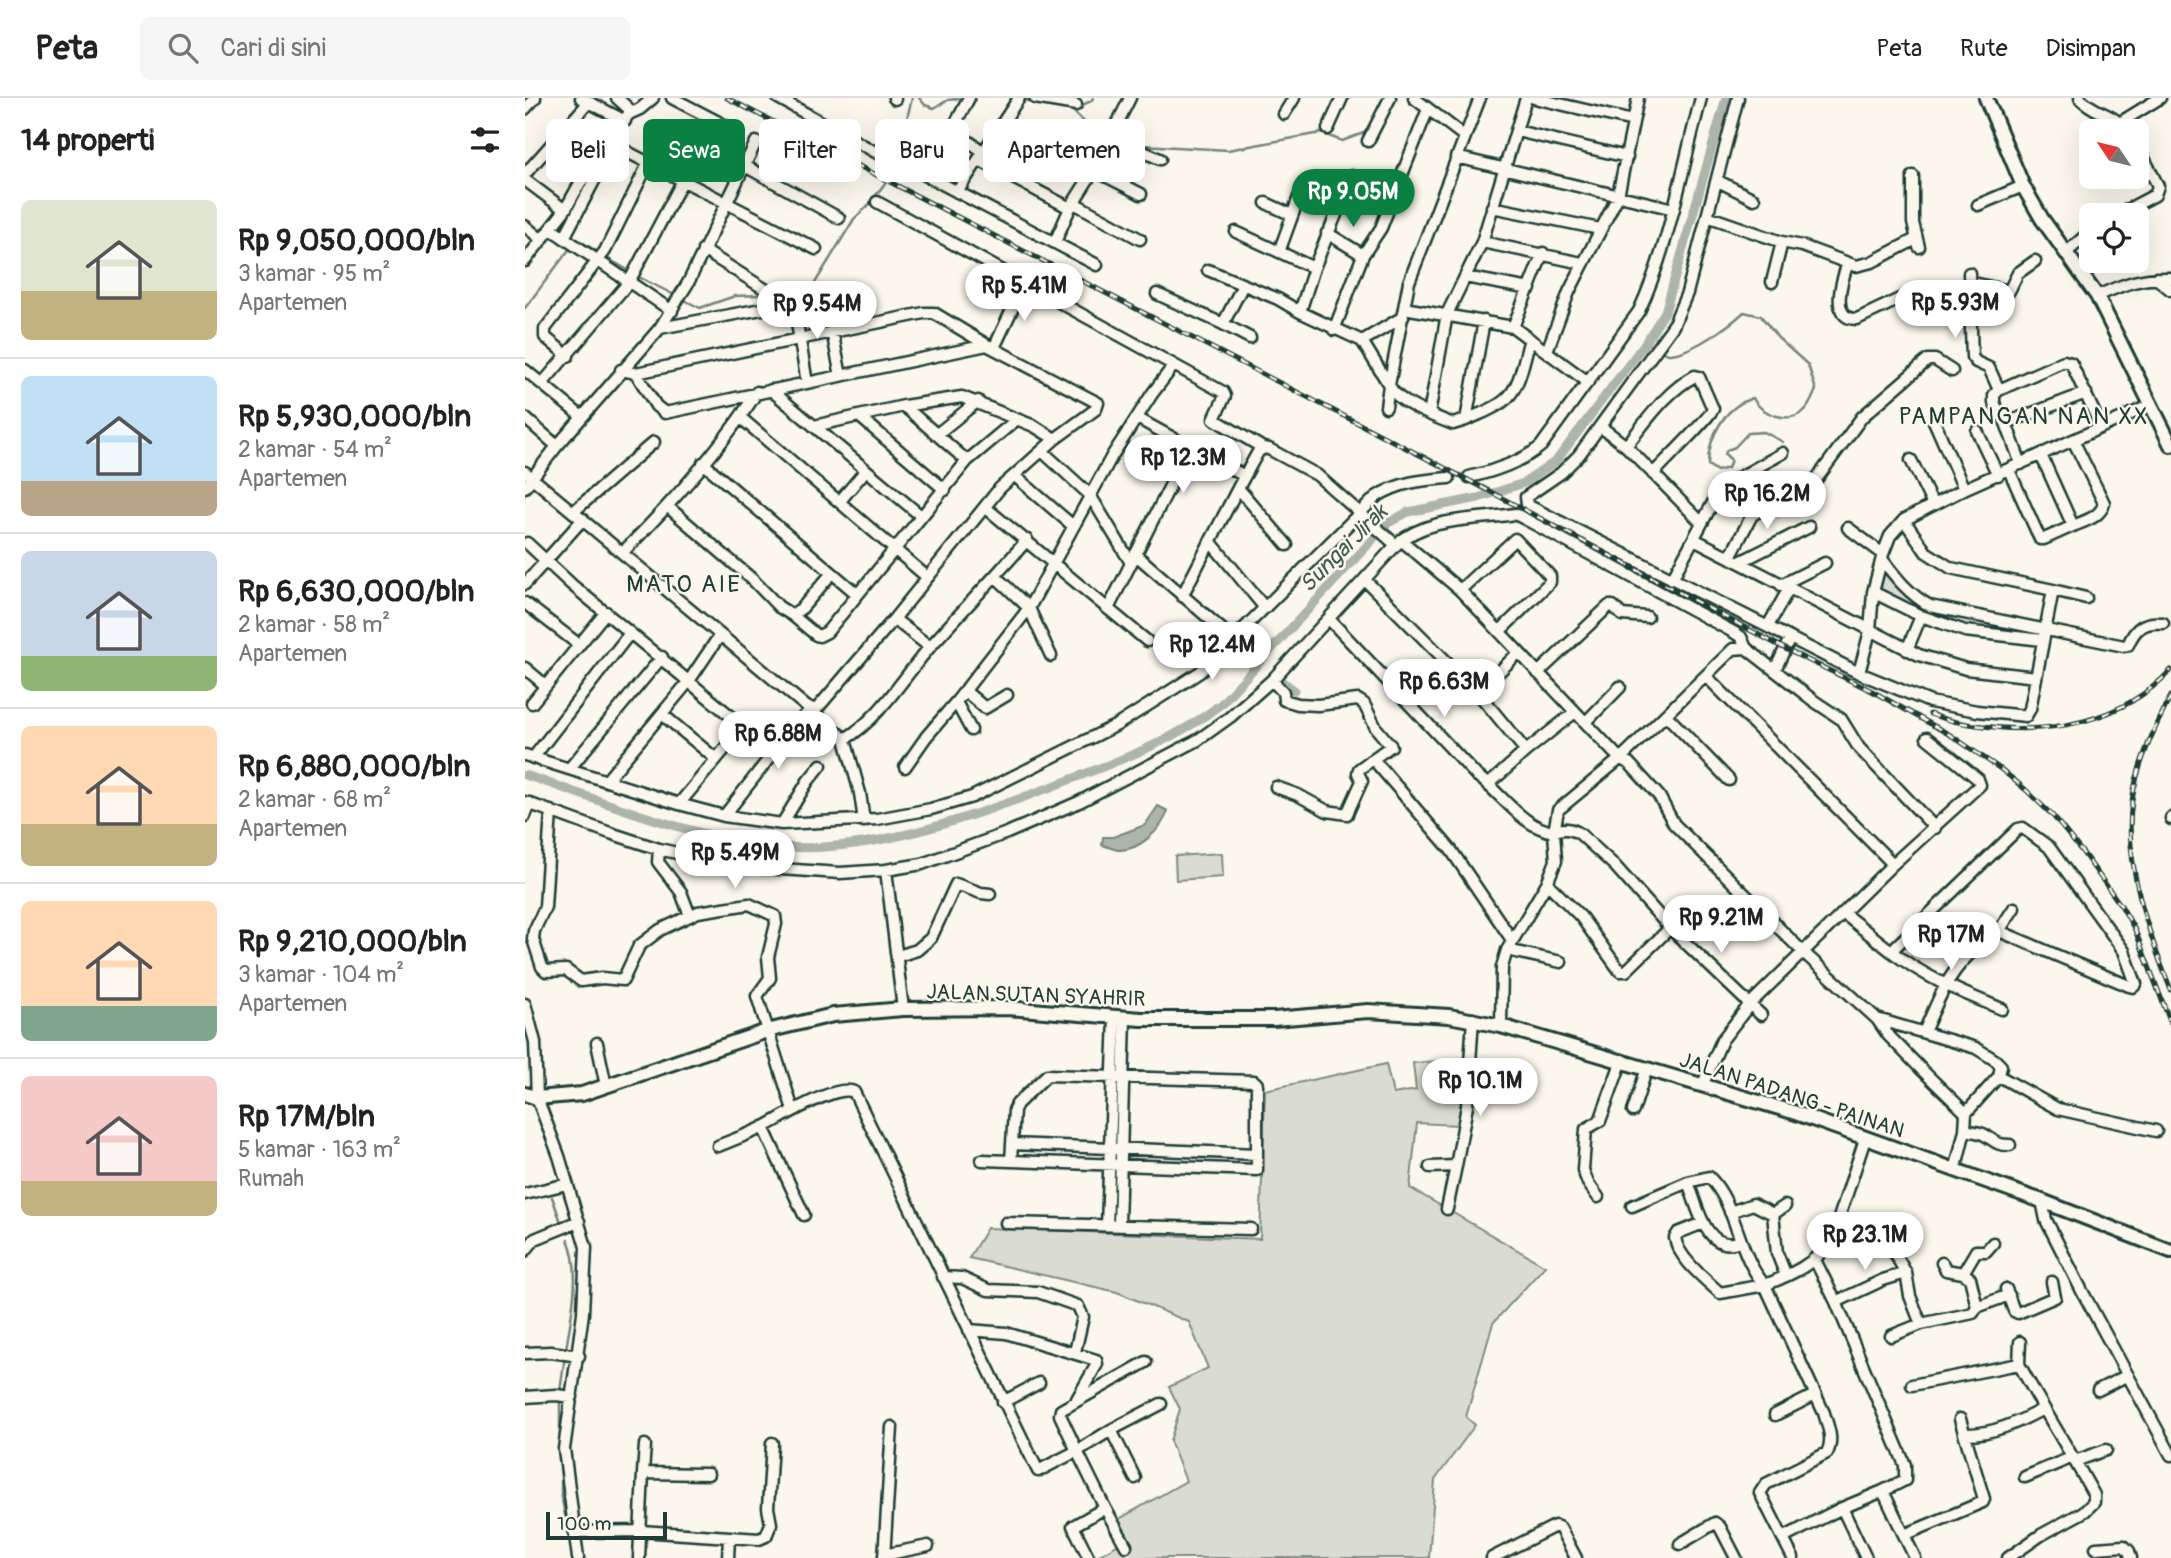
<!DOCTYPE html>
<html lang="id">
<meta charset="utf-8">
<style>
body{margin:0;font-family:Pangolin,sans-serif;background:#f6f6f6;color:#222;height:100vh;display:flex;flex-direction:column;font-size:26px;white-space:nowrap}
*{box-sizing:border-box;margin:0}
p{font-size:23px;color:#767676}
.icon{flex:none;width:38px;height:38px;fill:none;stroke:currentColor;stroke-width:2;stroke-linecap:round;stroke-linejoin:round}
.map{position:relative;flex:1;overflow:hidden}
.panel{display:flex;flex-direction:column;background:#fff;width:525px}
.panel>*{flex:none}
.guide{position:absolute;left:21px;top:21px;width:665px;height:63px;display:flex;gap:14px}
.needle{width:46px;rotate:305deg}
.buttons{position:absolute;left:1554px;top:21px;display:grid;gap:14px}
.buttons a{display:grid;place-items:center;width:70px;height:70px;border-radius:10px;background:#fff;box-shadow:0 7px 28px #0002;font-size:35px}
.scale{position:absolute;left:21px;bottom:18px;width:121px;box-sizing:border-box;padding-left:7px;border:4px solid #1f3d34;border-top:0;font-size:19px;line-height:24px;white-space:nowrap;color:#1f3d34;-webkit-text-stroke:5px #fbf7ec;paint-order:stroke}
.price{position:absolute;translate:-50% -60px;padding:0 16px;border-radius:24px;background:#fff;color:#222;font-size:23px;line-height:46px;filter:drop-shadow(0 2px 4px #0008)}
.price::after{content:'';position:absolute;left:50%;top:42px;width:21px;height:16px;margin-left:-10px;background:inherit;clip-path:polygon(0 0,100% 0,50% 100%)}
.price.selected{background:#0b8043;color:#fff}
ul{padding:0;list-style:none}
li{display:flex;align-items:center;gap:21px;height:175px;padding:0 21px}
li+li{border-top:2px solid #e0e0e0}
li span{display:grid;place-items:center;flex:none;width:196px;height:140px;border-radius:10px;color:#555}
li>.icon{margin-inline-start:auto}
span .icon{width:84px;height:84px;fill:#fffc;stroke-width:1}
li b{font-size:30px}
h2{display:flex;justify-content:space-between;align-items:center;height:84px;padding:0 21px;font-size:30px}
.chip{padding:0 24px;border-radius:10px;background:#fff;box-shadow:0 7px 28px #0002;font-size:24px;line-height:63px}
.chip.selected{background:#0b8043;color:#fff}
header{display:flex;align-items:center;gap:42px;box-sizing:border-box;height:98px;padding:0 35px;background:#fff;border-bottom:2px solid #e0e0e0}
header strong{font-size:33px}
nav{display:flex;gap:38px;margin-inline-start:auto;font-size:24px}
.search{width:490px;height:63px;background:#f6f6f6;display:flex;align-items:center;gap:18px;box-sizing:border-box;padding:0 24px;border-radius:10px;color:#767676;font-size:26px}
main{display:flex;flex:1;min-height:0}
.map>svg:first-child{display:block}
</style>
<header>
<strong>Peta</strong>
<div class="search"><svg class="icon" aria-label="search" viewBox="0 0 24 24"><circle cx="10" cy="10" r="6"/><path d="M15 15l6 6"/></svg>Cari di sini</div>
<nav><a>Peta</a><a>Rute</a><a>Disimpan</a></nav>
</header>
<main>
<section class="panel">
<h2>14 properti<svg class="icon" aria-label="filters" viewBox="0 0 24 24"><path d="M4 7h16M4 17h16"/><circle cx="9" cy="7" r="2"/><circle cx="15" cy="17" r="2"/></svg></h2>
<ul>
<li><span style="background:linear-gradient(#dfe7d0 65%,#c2b280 0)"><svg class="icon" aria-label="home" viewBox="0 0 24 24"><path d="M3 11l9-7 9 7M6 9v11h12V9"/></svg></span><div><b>Rp 9,050,000/bln</b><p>3 kamar · 95 m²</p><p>Apartemen</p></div></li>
<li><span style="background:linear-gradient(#bfe0f5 75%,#b9a48a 0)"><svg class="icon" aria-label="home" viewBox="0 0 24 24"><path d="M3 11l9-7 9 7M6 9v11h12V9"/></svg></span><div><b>Rp 5,930,000/bln</b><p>2 kamar · 54 m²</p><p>Apartemen</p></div></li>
<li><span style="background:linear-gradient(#c9d6e8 75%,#8fb573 0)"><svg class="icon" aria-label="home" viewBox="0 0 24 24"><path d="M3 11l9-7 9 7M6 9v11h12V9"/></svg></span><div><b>Rp 6,630,000/bln</b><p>2 kamar · 58 m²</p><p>Apartemen</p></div></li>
<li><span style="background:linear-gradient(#ffd9b3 70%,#c2b280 0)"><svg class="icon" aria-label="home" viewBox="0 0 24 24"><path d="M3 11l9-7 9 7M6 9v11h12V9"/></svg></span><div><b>Rp 6,880,000/bln</b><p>2 kamar · 68 m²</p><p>Apartemen</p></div></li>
<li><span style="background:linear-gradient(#ffd9b3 75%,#7fa58c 0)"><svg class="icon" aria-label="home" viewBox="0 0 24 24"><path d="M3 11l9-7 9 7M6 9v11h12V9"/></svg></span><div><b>Rp 9,210,000/bln</b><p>3 kamar · 104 m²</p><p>Apartemen</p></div></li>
<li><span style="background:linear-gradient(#f6c9c9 75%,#c2b280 0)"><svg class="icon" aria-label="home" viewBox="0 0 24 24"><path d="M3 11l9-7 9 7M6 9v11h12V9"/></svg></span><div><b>Rp 17M/bln</b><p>5 kamar · 163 m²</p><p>Rumah</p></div></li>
</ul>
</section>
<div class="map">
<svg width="1646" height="1460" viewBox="0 0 1646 1460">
<rect width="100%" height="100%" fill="#fbf7ec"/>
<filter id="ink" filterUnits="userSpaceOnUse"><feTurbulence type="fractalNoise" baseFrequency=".0143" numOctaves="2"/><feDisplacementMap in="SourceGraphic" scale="14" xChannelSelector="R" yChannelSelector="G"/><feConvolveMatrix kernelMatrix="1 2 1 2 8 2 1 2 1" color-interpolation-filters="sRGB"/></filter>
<g filter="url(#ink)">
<path fill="#dbdcd1" stroke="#7d8c82" stroke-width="2" d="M1359,467L1396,504L1515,534L1513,539L1436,531L1352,493Z
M697,755L698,779L651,782L650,758Z
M913,963L912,976L939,979L933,1027L892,1025L885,1090L1020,1168L968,1225L941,1319L950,1327L910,1382L904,1460H569L599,1443L589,1424L661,1383L645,1343L655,1311L644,1289L683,1270L664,1224L592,1194L444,1160L462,1130L735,1141L740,992L861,966L868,996L891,992L888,965Z"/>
<path fill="#adb4aa" stroke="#74847b" stroke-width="2" d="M633,708L643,713C637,731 614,753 594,752C589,752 582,748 577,747L578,739H588L620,727Z"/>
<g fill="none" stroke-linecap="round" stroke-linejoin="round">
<path stroke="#74847b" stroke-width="2.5" d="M394,0L400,7L409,10L423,2L438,0
M497,1L511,5
M521,7L547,12L564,29L579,30L617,47L703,52L796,35L817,43L844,33
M553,9L566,3L568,0
M50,143L52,141L73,154
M79,158L106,174
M112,178L175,210L210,198L280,195L287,190L329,121L343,108L369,73L387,0
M0,210L46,149
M1120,245L1128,249
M1134,252C1136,253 1141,256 1144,256C1165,256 1204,228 1219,214L1236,218L1253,240L1283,267L1291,292C1288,298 1285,307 1280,312C1266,327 1236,317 1228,300C1200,308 1183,339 1183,367L1192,373L1203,370L1206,362L1200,356L1202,352L1210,349L1223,335L1239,334L1258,344
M27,1099L37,1127
M41,1252C46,1216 57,1176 43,1141
M35,1293L40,1258
M35,1300V1342
M36,1363V1396L48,1460"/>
<path stroke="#adb4aa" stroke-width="9" d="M755,582L769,592
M0,677C84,705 170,742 259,749C347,755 444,720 526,689C584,666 646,646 696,606L863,425L883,414L953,400L999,385L1031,363L1120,245L1140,214L1201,0"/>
<g stroke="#1f3d34" stroke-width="15">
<path id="minor" d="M56,0L100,23
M147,0L199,27
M253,0L363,61
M369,0L370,1
M444,0L427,32L459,54
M510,0L551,7
M889,0L939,38
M1009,0L1108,23
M1213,0L1162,195L1148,228L1054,357L1036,375L1001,399L1002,407L1334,575L1405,604L1452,613L1501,618L1505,611L1528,492L1426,470L1401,454L1379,422
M1555,0C1569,16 1590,15 1601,33
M0,11L10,0
M104,16L115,11L128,0
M759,16L769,0
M1596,24L1635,0
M475,30L565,76
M803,31L817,0
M992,33L1102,59
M584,39L635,61
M81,43L291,151
M843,43L865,0
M931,59L1149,111
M454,62L545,110
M220,68L314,120
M383,68L572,167
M569,72L616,96
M0,76L64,4
M827,78L789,170L775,214L837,243
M1388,78V125L1394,149
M0,82L40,112
M1193,83L1229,101
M432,94L494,0
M352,104L698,294L700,298L689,321L738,350
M549,105L615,141
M741,105L767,117
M1453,107L1498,88
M967,109L1075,131
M1592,117L1630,97L1633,88L1612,46
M1182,118L1257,144L1277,148L1331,168L1347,164L1391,141
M0,128L17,142
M26,131L147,213
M711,134L789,170
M802,135L838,157
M39,140L88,47
M530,144L545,110L569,72L605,0
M957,144L1057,165
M178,152L243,193
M754,154L774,99
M1542,154L1566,133
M0,163L40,112L73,53L104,16V11L92,0
M1323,165C1317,181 1304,222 1332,221L1381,198
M683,172L753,201L775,214
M1444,175L1447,259L1451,264L1464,270L1474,292
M940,179L1005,191
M1631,180L1646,192
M1247,184L1257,144
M1443,184L1484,193L1493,175L1510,163
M632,196L698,226L718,187
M1572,198C1599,186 1616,179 1646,180
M269,207L282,285
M879,210L988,229L1063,284
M959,223L941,322C954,316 970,311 980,302C996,289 999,259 1005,241
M698,226L725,240
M988,229L1018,155
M135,230L333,193
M809,232L838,157L856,130L903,11
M307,233L316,278
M469,250L499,186
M1022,253L1044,194L1093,98L1113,0
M43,258L20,239V231L80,153L123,66
M0,272L57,319
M96,272L111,275L399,215H409L462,247L573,305L571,311L530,341L475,390L369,521L290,613
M111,275L131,308L140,315L462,247
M17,286L104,184L158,82
M246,292L396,418
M379,308L442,363
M861,309L864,287L837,243L878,219
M904,316L922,216L957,144L1001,0
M335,319L420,392
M0,320L32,348
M216,320L402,479
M941,322L928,326C910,319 872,305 864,287L884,184L955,0
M1409,323L1439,391
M1481,325L1561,295
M289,328L379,308L437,299L509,328L530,341
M1076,329L1101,348L1177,425
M1452,333L1473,377
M412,336L453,303
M1101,348C1121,324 1141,293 1170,278L1174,279L1188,311C1186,318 1137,366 1128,376
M668,351L718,377
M517,353L565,397L606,465
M1516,357L1548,428C1560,423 1576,419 1579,405L1548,342
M1386,362L1408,407
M178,365L332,496
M1496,366L1481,325L1469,305V297L1474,292L1539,263L1546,265L1576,329
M1484,372L1515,441H1519L1548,428
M0,374L320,641C355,620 378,580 404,550C436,514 470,479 502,442
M490,378L547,427
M944,379C967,374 999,363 1016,348L1114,213C1145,146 1157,71 1176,0
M0,389L32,348L135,230L163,185L231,44
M713,390L733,354L738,350L744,351L792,377L871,447
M315,403L341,372
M142,408L228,482L254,509L267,517L277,510L307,475
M460,409L622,543
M48,414L129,344
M1323,430L1358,456
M1169,441L1394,557L1441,571L1511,579
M876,442L935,492L1095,661L1104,665L1134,698L1149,726L1278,854L1352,921L1363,937L1398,973L1441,1015L1440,1032L1430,1073
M685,443L740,510
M2,445L47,487L249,654
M98,454C147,405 195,352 232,294
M610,456L709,542
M1205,459L1227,417L1290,383L1337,319L1403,262H1410L1427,273
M1357,461C1371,480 1384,496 1405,508L1599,548L1603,547C1610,530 1619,523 1638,525
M1215,464L1284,429
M1147,481L1192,397L1213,380L1258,355
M0,486L58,421
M844,486L953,595L994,554
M1256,487L1300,465
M935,492L990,441L1025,478V484L975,533
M1528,492L1561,500
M1348,494L1396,518L1440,533L1517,542
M657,498L713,390L762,447
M0,505L53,546
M583,511L648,382L668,351L612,320
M267,517L291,537L294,538L302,534L442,363L491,322
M369,521L405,549
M804,521L951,677C977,695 996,729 1029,734C1038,729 1046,730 1055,736L1090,768L1145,830L1101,873H1095L1056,819L1022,785
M1243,528L1263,492
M1382,552L1396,518
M526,558L504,510L587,358L627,296L649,267
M0,570L20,587
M1250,572L1265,540
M1013,575L1084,508H1088L1097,517L1122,519
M1334,575L1345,533L1348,494L1358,456L1365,438L1379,422L1439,391L1626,307
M1181,578L1368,766
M747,582L758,594L759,602L773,606L793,607L833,602L839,606L851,630L866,648L834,671L833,675L837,683L822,716L802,713L773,697L751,689
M440,593L460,610L482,597
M953,595L1001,653
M431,604L504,510L470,478
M7,605L81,514
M137,616L191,661
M1141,617L1204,682
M1061,624L1095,589
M320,641L335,695L339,723
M0,657L154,706L199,718L257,726L352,721L406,711L447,699L592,627L675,574L851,399C874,384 897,382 924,380
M8,660L105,535
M848,661L926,752L987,842
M380,669L401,639L431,604L446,632
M44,671L137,559
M82,682L164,583L195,537
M964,686L1001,653L1050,614
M0,704L85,735L134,751L210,768L315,775L361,772L397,766L482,735L554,704L673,642L705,619L747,582L871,447C900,420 946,422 983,417L990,416L1000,421L1210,535L1216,539L1221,550
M154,706L218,629
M26,713L20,809L9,833L8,841L17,869L21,873L41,872L56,883L77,880L98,882L114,848L135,832L173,814L224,806L250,818L251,826L243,859L245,880L232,898L268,1012
M0,718L5,705
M199,718L249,654L286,610
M1646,720V721
M257,726L283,683L296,667
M134,751L133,764L156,794L165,818
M361,772L378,911
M1318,815L1366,853L1493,731L1498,730L1524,749L1599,853L1611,886L1608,889L1604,888L1474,833C1465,836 1459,843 1452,849C1422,875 1415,899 1399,934
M1145,830L1236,917
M1474,833L1489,810
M982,852L1036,864
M1366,853C1400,880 1438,895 1477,911
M373,858L392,852L406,840L431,786L456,795L465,796
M0,906L10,944L12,1000L34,1058L61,1149L58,1215L39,1351L53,1460
M1352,921L1451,950L1470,962L1476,968L1474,978L1441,1015
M976,928L977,869L982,852L1022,785L1031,763L1029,734L1033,712L1095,661L1208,551L1221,550L1289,603L1316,621L1334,650L1410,730
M72,945L81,988
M1474,978L1533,1011L1631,1033
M1178,986L1197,942L1225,906L1368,766L1455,687L1453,681L1402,640
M1108,1013L1122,970
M238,1029L279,1117
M1440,1032C1446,1033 1453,1034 1458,1036C1470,1042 1469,1047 1485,1047
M487,1046L732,1056
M193,1048C208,1042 224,1036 239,1029C257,1020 311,985 329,994L513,1373L552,1353L535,1317L536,1312L621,1264
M457,1062L486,1063L732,1072V986L729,983L522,977L492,1006L489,1012L486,1063
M905,1069L931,1068L942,1008L948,921
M1163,1084C1172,1107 1181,1157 1215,1143
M0,1096L42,1086
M1073,1099L1063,1085L1058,1072L1061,1031L1075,1023L1097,962
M1517,1103L1521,1122L1557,1193L1646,1357
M1107,1108L1163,1084L1184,1079C1213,1108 1212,1157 1240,1187
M922,1111L931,1068
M1205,1114L1228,1106L1248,1116L1260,1108
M1248,1116L1252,1155L1261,1178
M481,1125L726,1131
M1178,1125L1153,1135L1150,1140C1153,1160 1181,1182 1195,1195L1240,1187
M582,1127L590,919
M594,1127L600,920
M1367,1151L1381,1175L1385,1198L1396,1226L1448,1215L1452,1209L1445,1180L1438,1175L1421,1172L1417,1165
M0,1153L10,1141L54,1123
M1290,1162L1311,1204L1380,1367V1382L1358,1393
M1438,1175L1451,1153H1461L1468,1145
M418,1179L437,1180L463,1192L513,1194L553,1208L558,1219L550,1254
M1481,1191L1489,1213L1493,1215L1530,1199L1527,1184
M1311,1204L1358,1182L1381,1175
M1452,1209L1484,1197
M444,1232L481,1235L571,1262L572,1266L552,1301
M1366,1238L1396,1226
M0,1255L26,1254L54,1258
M1494,1266L1495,1244
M1387,1287L1494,1266C1518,1311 1545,1353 1569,1397V1404L1560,1413L1516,1437L1483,1460
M1573,1292L1603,1277
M0,1299L31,1297L47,1299
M478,1304L514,1285
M1250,1317L1290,1297
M586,1332L610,1380
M1439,1336C1467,1337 1494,1324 1518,1311
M1550,1363L1581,1352
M118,1375L120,1347
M1500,1379L1548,1359
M580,1410L601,1448
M1317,1410L1358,1393L1390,1460
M51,1434L116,1433L234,1441L241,1438L246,1426L243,1410L247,1345
M1379,1437L1458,1404L1459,1401L1435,1321
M1258,1440L1317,1410L1341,1460
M1155,1446L1190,1425L1195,1429L1211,1460
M1571,1450L1599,1448L1604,1453L1606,1460
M359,1457L403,1448
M114,1460L118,1375L183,1376
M203,1460L204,1440
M359,1460L367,1329
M564,1460L548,1428L580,1410L552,1353L586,1332L636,1306
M967,1460L1030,1428L1035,1430L1051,1460
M1268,1460L1235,1395L1241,1386L1302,1355C1309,1341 1303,1329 1299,1315L1240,1187C1267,1176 1291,1166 1307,1141L1340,1041"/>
</g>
<g stroke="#1f3d34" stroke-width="18">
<path id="major" d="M1461,0L1498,88L1517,121L1572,198L1646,347
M0,996L12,1000L57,996L242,933L308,917L378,911L482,910L616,921H749L843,913L924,918L976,928L1268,1014L1517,1103L1646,1153"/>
</g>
<use href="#minor" stroke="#fbf7ec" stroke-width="10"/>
<use href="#major" stroke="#fbf7ec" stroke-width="12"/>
<g stroke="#1f3d34" stroke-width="5">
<path id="rail" d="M202,0L949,385L1266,554L1347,593L1427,638L1477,672L1501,692L1528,718L1558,755L1597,809L1610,832L1646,926
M1646,598C1629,631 1612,666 1607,703C1598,763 1624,837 1646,892
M1405,616C1423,623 1439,626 1458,628C1526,637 1597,624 1646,572"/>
</g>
<use href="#rail" stroke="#fbf7ec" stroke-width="2.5" stroke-dasharray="8" stroke-linecap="butt"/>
</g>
</g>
<g text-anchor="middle" stroke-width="5" stroke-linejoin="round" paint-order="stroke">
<g font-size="21" fill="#1f3d34" stroke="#fbf7ec">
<text transform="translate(511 897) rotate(2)" y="7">JALAN SUTAN SYAHRIR</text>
<text transform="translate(1267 997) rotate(18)" y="7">JALAN PADANG - PAINAN</text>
</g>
<g font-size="23" font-style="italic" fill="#425b52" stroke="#fbf7ec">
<text transform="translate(818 450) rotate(-45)" y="8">Sungai Jirak</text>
</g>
<g font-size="24" letter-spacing="2" fill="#1f3d34" stroke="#fbf7ec">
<text x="1499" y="326">PAMPANGAN NAN XX</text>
<text x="159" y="494">MATO AIE</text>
</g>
</g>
</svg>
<div class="buttons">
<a><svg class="needle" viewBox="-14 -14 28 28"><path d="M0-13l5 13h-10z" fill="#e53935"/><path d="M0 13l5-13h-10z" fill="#767676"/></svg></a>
<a><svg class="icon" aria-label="locate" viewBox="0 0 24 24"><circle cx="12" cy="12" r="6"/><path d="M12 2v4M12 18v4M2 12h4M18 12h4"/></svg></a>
</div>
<div class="scale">100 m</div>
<b class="price selected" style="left:828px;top:131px">Rp 9.05M</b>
<b class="price" style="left:499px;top:225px">Rp 5.41M</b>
<b class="price" style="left:1430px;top:242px">Rp 5.93M</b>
<b class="price" style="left:292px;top:243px">Rp 9.54M</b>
<b class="price" style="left:658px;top:397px">Rp 12.3M</b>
<b class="price" style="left:1242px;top:433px">Rp 16.2M</b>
<b class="price" style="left:687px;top:584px">Rp 12.4M</b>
<b class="price" style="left:919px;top:621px">Rp 6.63M</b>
<b class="price" style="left:253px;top:673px">Rp 6.88M</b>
<b class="price" style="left:210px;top:792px">Rp 5.49M</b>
<b class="price" style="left:1196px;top:857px">Rp 9.21M</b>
<b class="price" style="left:1426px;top:874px">Rp 17M</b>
<b class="price" style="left:955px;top:1020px">Rp 10.1M</b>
<b class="price" style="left:1340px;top:1174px">Rp 23.1M</b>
<div class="guide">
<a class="chip">Beli</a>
<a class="chip selected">Sewa</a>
<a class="chip">Filter</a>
<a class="chip">Baru</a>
<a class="chip">Apartemen</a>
</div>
</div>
</main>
